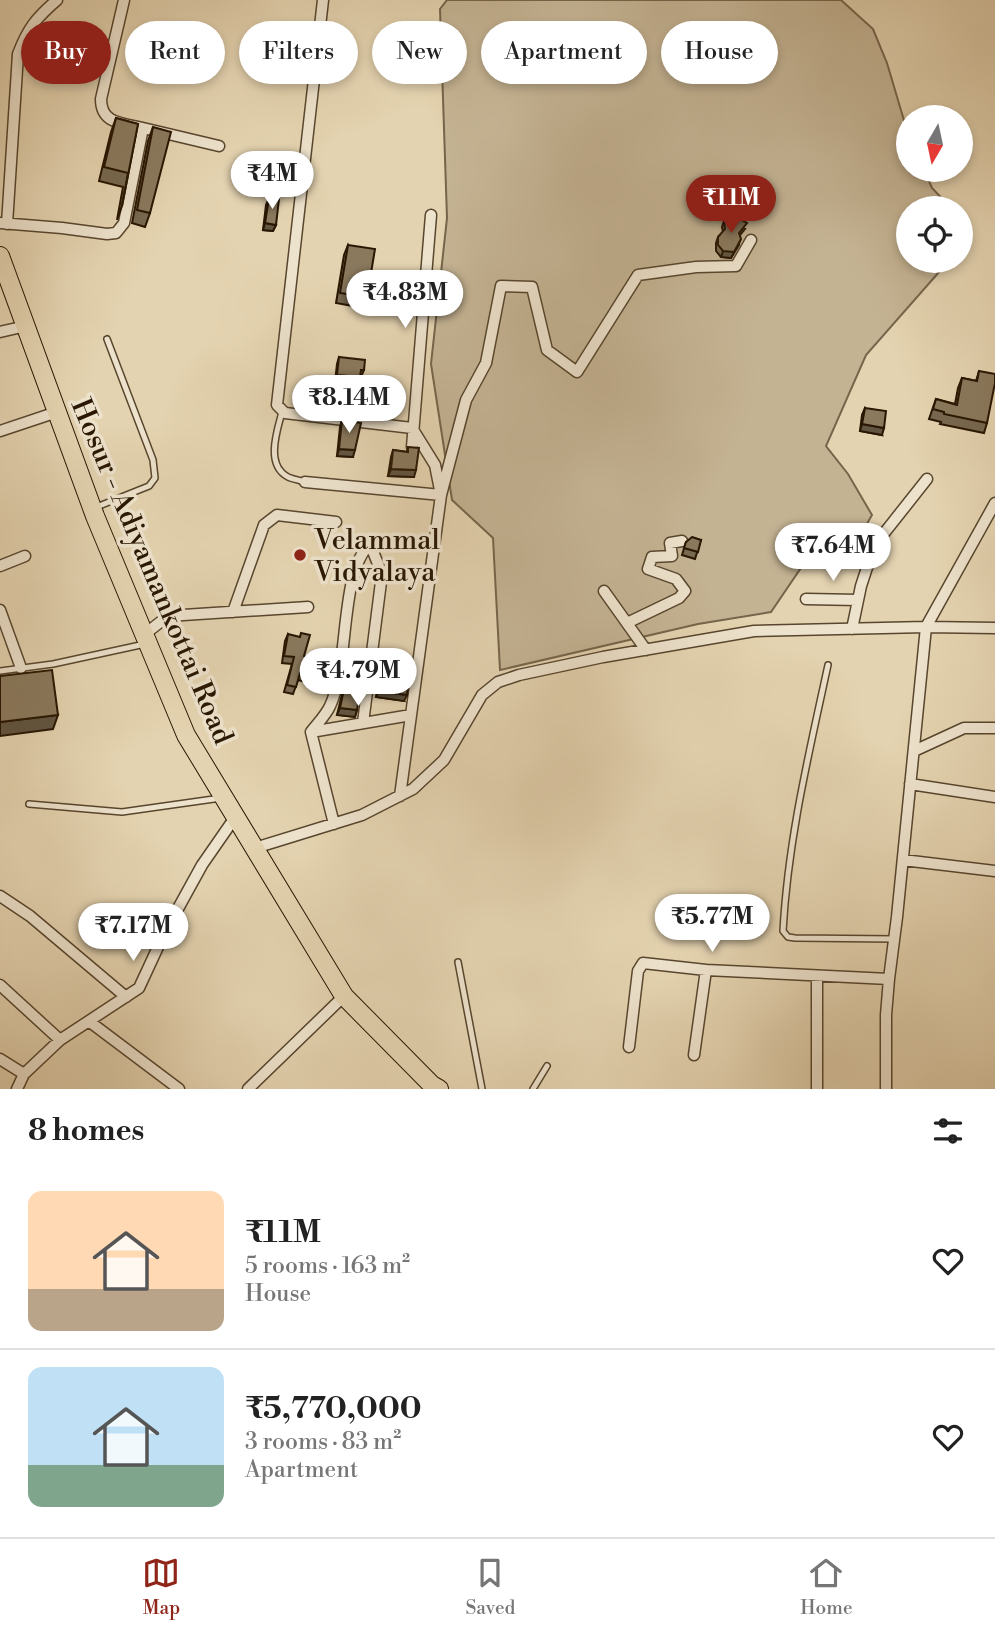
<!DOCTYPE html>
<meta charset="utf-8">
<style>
body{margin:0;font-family:"Libre Bodoni",serif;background:#f6f6f6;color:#222;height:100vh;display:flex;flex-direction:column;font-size:26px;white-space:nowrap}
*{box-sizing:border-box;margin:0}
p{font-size:23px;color:#767676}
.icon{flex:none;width:38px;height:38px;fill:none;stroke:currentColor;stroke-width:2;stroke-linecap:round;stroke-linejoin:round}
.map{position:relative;height:1089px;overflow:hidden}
.sheet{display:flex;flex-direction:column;background:#fff;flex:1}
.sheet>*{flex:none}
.guide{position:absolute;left:21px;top:21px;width:954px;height:63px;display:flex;gap:14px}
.needle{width:46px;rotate:189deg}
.buttons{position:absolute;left:896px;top:105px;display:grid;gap:14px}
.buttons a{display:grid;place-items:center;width:77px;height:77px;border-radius:50%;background:#fff;box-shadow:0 4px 10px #0003;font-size:35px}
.price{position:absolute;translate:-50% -60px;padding:0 16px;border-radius:24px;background:#fff;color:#222;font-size:23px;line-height:46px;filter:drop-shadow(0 2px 4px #0008)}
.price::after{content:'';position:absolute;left:50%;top:42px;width:21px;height:16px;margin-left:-10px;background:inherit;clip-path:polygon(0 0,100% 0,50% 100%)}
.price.active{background:#8f2418;color:#fff}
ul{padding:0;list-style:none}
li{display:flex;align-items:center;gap:21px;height:175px;padding:0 28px}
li+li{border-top:2px solid #e0e0e0}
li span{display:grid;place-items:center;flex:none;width:196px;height:140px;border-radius:14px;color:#555}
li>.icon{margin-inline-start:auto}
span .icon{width:84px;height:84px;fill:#fffc;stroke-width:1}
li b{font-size:30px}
h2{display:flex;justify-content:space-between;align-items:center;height:84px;padding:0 28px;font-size:30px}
.tag{padding:0 24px;border-radius:32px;background:#fff;box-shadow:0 4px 10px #0003;font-size:24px;line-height:63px}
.tag.active{background:#8f2418;color:#fff}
.tabs{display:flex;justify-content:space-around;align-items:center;height:98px;border-top:2px solid #e0e0e0;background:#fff;font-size:19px;color:#767676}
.tabs a{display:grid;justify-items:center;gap:4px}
.tabs .active{color:#8f2418}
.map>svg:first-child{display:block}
</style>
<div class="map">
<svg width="995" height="1089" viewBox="0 0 995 1089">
<rect width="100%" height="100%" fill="#e4d3b0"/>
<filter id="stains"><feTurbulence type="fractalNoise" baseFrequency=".00286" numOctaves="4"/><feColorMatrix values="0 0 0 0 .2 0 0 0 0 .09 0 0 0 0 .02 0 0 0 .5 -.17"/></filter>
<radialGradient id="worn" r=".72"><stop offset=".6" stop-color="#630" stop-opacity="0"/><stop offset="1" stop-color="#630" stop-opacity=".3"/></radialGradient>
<path fill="#c4b393" stroke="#76654b" stroke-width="2" d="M447,0H841L873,29L887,63L908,134V170H924L932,188L951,208H908V261H944L940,271L866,355L826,446L848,474L872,515L851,551L805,562L771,612L698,624L500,670L493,538L452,500L431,364L447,218L440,9Z"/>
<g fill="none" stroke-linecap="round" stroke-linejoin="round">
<g stroke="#58462e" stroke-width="8">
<path id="service" d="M282,412C277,431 265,465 288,477C292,479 299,480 305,482
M94,508L149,486L155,478L153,460L107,339
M828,665C809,753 788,840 783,931L788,937L795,938L894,939
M0,671L53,664L145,644
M29,804L122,812L221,798
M458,962L482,1089
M533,1089L547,1066"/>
</g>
<g stroke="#58462e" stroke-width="13">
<path id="minor" d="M323,0L277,405L285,413L412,428L435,465L441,495L400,796
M143,128L219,146
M0,223L62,228L107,234L116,233L124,223L143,128C122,123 101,124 101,99L124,0
M7,224L18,54C28,28 36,18 57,0
M0,332L26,326
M0,431L57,412
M412,447L431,215
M305,482L441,495L466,400L486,363L501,286L532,287L547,350L577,372L638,275L696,267L736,266L751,240
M0,566L25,556
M604,591L646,650
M806,599L858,600
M0,610L21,668
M233,612L264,525L277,515L336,522
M627,623L679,598L685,591L676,579L648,569L652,557L672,556L670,543L682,541
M852,629L861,586L874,546L927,479
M145,634L168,616L308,607
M311,732L411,715
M914,751L964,728H995
M910,784L995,797
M334,824L311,732C317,724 326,715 330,706C350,664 339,573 370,544L382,574L363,723
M255,848L362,815L413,789L444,760L482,695L498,682L519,675L603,657L754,631L926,627L995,628
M903,860L995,871
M0,896L30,916L126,997
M0,985L60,1040
M90,1022L179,1089
M629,1047L638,971L643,963L706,970L889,979
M694,1055L706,970
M0,1059L24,1074
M17,1089L24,1074L60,1040L139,988L164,934L202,865L236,816
M248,1089L344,996
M817,1089V977
M886,1089V1015L889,979L897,917L926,627L995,503"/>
</g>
<g stroke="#291703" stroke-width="20">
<path id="trunk" d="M0,256L95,516L186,735L344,996L432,1085L439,1089"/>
</g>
<use href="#service" stroke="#ede2cc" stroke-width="5"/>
<use href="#minor" stroke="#ede2cc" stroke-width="10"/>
<use href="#trunk" stroke="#e4d3b0" stroke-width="18"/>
</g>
<path fill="#776850" stroke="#291703" stroke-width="2" d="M116,118L138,124L122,206L117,220L123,187L99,181L111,132Z
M153,127L150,213L145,227L132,223L148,141Z
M269,198L276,225L273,231L263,230L266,205Z
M724,221L745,229L740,235L739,245L731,258L721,257L716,251V243L718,237L723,232L722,227Z
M348,245L367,297L364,308L336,303L344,255Z
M339,357L364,370L358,384L335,382L337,364Z
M979,371L987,423L984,433L940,424L941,422L929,419L936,399L955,404L958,388L962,378L976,381Z
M865,408L882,435L860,431L862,415Z
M342,420L353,457L337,456L340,427Z
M408,447L414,477L388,476L391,457L393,450L407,452Z
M701,540L695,559L682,555L686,542Z
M288,634L304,656L330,681L328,688L298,680L293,694L284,692L292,664L282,663L285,641Z
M351,657L357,710L355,717L337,715Z
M382,672L404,701L376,697L379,679Z"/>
<path fill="#615541" stroke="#291703" stroke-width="2" d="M265,223L276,225L273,231L263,230Z
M741,239L731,258L721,257L723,251Z
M337,375L360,377L358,384L335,382Z
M862,424L884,428L882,435L860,431Z
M339,449L355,450L353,457L337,456Z
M391,469L416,470L414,477L388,476Z
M379,691L407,695L404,701L376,697Z
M340,708L357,710L355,717L337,715Z
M58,715L53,729L0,736V722Z"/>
<path fill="#8a795d" stroke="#291703" stroke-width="2" d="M116,118L138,124L122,206L128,173L104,167Z
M153,127L171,132L150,213L137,210Z
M269,198L279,199L276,225L265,223Z
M941,200L954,204L952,208H939Z
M738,218L747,223L739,233L741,239L734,252L723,251L718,245V237L725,229L724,221Z
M348,245L375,249L367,297L340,293Z
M339,357L365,360L364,370H361L360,377L337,375Z
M979,371L995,374V383L987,423L944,414V412L933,409L936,399L957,405L962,378L977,381Z
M865,408L886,411L884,428L862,424Z
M342,420L361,423L355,450L339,449Z
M408,447L419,448L416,470L391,469L393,450L408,452Z
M692,537L701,540L698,552L684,548L686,542Z
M301,633L310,635L304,656L334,664L330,681L300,673L296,687L287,685L294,657L284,656L288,634L300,637Z
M351,657L365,660L357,710L340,708Z
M52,670L58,715L0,722V676Z
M382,672L409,676L407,695L379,691Z"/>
<circle fill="#8f2418" stroke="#ede2cc" stroke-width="2.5" cx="300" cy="555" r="7"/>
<g text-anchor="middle" stroke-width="7" stroke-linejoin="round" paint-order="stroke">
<g font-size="28" fill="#291703" stroke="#ede2cc" text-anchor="start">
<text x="314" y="549">Velammal<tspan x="314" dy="32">Vidyalaya</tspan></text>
</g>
<g font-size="28" fill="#291703" stroke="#ede2cc">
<text transform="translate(153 571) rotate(67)" y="10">Hosur - Adiyamankottai Road</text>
</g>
</g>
<rect width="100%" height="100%" filter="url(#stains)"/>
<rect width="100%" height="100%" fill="url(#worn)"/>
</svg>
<div class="buttons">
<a><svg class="needle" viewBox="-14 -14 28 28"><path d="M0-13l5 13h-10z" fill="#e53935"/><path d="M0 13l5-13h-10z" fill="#767676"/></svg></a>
<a><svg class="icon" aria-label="locate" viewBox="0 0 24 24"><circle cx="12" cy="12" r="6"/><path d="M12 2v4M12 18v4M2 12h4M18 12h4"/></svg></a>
</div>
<b class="price" style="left:272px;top:211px">₹4M</b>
<b class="price active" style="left:731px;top:235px">₹11M</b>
<b class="price" style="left:405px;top:330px">₹4.83M</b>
<b class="price" style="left:349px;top:435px">₹8.14M</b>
<b class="price" style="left:833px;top:583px">₹7.64M</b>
<b class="price" style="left:358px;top:708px">₹4.79M</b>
<b class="price" style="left:712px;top:954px">₹5.77M</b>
<b class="price" style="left:133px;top:963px">₹7.17M</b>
<div class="guide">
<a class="tag active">Buy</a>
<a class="tag">Rent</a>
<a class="tag">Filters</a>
<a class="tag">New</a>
<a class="tag">Apartment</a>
<a class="tag">House</a>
</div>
</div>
<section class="sheet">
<h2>8 homes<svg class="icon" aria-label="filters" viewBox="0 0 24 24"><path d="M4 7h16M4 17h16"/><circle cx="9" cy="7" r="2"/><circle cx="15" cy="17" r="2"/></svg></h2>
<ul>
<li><span style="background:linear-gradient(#ffd9b3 70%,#b9a48a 0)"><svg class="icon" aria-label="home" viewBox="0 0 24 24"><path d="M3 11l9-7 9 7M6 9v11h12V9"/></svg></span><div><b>₹11M</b><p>5 rooms · 163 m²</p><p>House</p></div><svg class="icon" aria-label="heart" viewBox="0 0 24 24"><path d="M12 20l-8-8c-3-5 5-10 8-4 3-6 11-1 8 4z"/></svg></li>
<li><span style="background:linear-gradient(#bfe0f5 70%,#7fa58c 0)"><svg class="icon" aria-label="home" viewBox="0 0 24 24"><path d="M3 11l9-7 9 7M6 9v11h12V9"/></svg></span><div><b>₹5,770,000</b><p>3 rooms · 83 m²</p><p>Apartment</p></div><svg class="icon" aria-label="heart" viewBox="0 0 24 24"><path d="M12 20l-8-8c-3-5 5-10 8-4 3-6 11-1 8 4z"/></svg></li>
</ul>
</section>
<nav class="tabs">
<a class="active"><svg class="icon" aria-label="map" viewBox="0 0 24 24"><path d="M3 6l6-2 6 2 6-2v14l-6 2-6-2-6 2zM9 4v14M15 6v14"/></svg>Map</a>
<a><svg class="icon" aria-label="saved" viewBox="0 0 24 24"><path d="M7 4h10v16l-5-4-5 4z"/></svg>Saved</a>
<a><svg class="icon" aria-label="home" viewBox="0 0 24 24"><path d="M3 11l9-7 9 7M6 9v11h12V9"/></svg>Home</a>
</nav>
